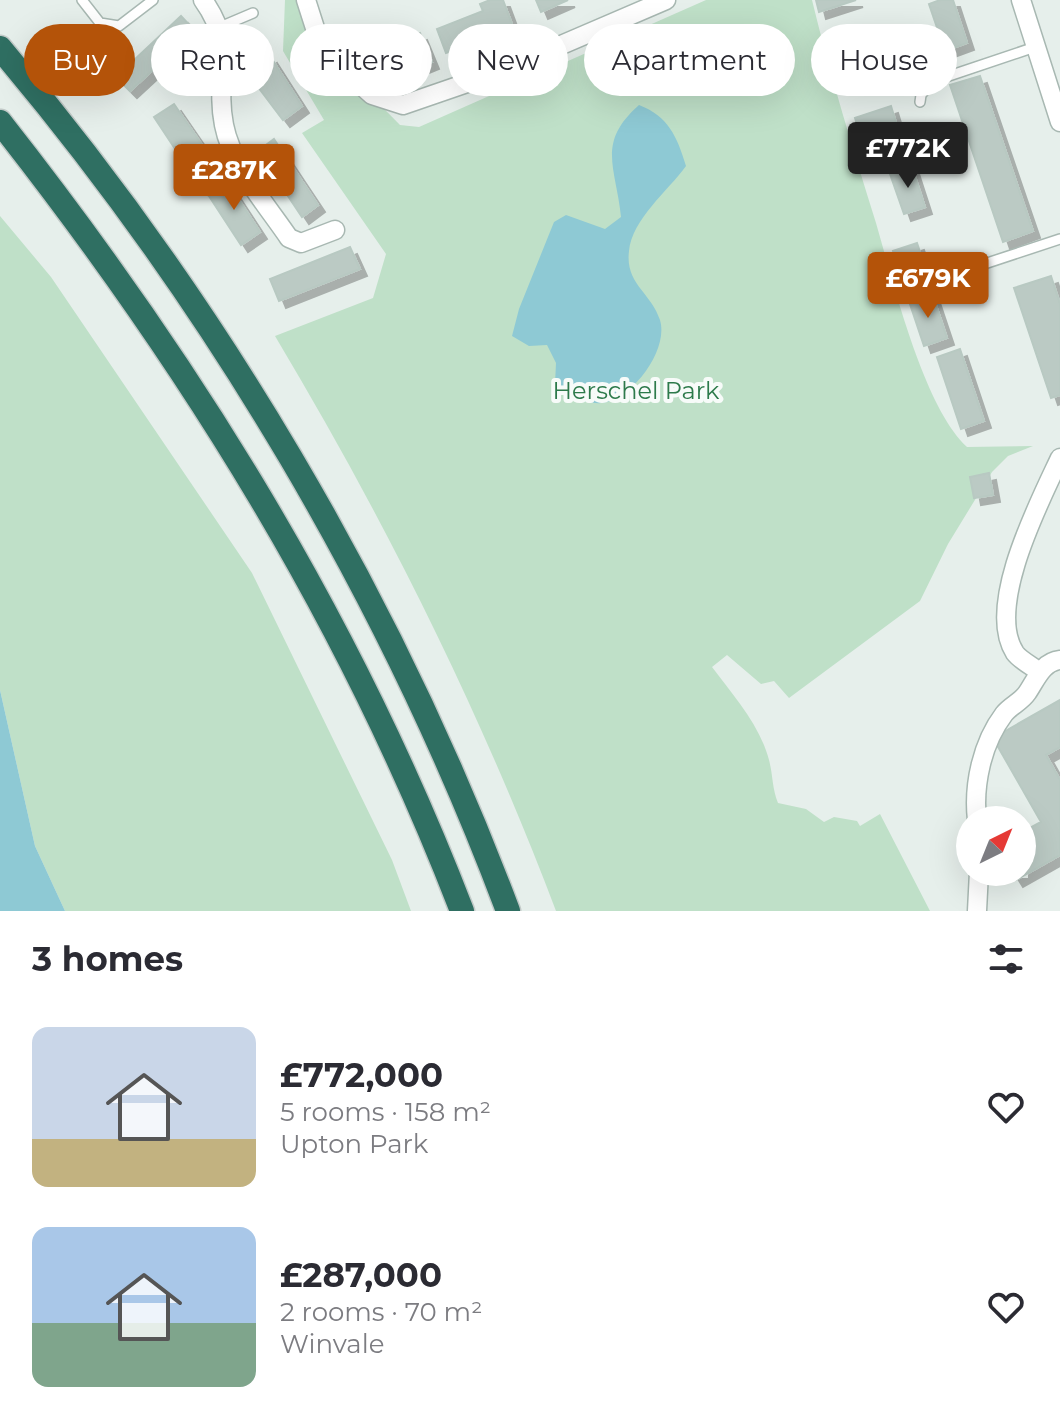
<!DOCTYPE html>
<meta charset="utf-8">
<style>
body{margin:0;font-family:Montserrat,sans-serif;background:#f2f2f3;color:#2b2b33;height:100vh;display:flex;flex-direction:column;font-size:30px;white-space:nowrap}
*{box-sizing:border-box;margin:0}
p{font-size:26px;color:#7c7c81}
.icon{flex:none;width:44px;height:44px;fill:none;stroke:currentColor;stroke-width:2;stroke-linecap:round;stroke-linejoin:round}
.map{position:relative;height:911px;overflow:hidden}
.details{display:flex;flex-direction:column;background:#fff;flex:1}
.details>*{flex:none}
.top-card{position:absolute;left:24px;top:24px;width:1012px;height:72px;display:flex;gap:16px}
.needle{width:52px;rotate:43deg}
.buttons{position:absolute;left:956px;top:806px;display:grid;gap:16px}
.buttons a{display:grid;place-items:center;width:80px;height:80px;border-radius:50%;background:#fff;box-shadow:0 8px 32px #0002;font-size:40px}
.price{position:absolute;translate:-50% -68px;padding:0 18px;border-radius:8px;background:#b45309;color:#fff;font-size:26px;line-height:52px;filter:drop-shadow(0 2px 4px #0008)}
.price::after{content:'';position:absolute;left:50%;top:48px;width:24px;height:18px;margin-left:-12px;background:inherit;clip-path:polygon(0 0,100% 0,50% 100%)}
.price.selected{background:#222;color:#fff}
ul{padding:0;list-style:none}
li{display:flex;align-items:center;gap:24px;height:200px;padding:0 32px}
li span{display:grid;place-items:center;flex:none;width:224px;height:160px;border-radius:16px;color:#555}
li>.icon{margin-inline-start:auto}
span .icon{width:96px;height:96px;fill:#fffc;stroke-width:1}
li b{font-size:34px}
h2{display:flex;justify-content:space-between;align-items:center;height:96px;padding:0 32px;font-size:34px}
.pill{padding:0 28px;border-radius:36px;background:#fff;box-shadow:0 8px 32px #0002;font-size:28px;line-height:72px}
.pill.selected{background:#b45309;color:#fff}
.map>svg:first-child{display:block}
</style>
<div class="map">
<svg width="1060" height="911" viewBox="0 0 1060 911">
<defs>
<filter id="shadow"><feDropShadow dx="7" dy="7" stdDeviation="0" flood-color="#0004"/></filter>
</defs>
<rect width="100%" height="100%" fill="#e6efeb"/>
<path fill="#bfe0c8" d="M285,0H315L325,49L400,125L419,127L706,0H812C830,75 853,149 876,223C893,281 923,406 967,447L1033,446L1008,456L992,472L948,544L920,601L789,698L774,681L761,684L727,655L712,667C733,695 760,725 769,760C773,775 772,788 778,803L806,809L824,822L834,817L857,821L860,826L880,814L930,911H556C480,710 385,520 275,336L373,298L386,254L302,133L324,120L283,51Z
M0,216L51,277L252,573L392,860L411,911H65L35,846L0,690Z"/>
<path fill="#8ec9d4" d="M639,105C668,116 677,136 686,166C668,191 632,219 629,251C625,284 651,292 660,320C669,350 632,399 602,403C592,404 576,399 566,397L555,384L556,363L547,345L529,346L512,336L519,309L554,222L566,215L605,229L621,217C616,167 596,143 639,105Z
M0,690L35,846L65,911H0Z"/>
<path fill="#bbcac4" stroke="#b8c9c2" stroke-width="2" filter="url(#shadow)" d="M490,0H503L513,27L499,33L501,38L463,53L461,48L446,53L437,29L483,11L480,4Z
M536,0H568L541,12Z
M816,0H856L819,12Z
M940,0H953L967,43L945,51L929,4Z
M181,16L195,31L130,91L116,77Z
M420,33L432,62L410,71L399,42Z
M387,42L395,62L379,68L371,48Z
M270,56L302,106L283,120L258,87L262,84L251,69Z
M980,76L1033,231L1003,242L950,85Z
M174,104L222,174L201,188L154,117Z
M891,106L898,129L862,141L855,118Z
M274,139L318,205L302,217L258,151Z
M912,167L925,207L904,214L890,174Z
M226,180L260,232L241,245L207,193Z
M917,243L930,281L906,290L893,251Z
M350,247L360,269L279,301L270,279Z
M1051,276L1060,304V395L1051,398L1014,288Z
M932,293L947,338L924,346L909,301Z
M960,349L984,421L961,429L937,357Z
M989,473L993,495L974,498L970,477Z
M1060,700V747L1046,755L1060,780V855L1016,880L1011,872H1022V832L1041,822L993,738Z"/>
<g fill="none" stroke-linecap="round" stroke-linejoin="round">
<g stroke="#a8b8b2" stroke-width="12">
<path id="lane" d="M82,0L100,23L119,26L153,0
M220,27L253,13
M920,102L921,95L931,82L1035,47
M957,273L1060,239"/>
</g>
<g stroke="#a8b8b2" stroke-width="21">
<path id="street" d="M203,0C238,49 214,75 224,125C232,166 266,204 289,238L301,243L335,230
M306,0L322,50L372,95L403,105L496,73L666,0
M1021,0L1060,122
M1040,672C1032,666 1020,660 1015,653C985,607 1039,503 1060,458
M977,820C973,785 982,743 1004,714C1010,706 1021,702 1027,693C1036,680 1042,662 1060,660
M977,911L979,872"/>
</g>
<g stroke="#c2cac8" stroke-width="27">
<path id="highway" d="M0,48C215,302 391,599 508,911
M0,122C192,366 350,620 462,911"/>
</g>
<use href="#lane" stroke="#fff" stroke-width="9"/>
<use href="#street" stroke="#fff" stroke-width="18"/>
<use href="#highway" stroke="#2f6f62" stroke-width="24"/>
</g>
<g text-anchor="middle" stroke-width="8" stroke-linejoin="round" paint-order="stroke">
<g font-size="24" fill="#2d7a4b" stroke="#f7fbf9">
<text x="636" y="399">Herschel Park</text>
</g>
</g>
</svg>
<div class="buttons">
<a><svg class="needle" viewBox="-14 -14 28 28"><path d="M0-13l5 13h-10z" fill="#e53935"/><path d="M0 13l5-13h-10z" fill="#7c7c81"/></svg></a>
</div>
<b class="price selected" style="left:908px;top:190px">£772K</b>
<b class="price" style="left:234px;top:212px">£287K</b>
<b class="price" style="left:928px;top:320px">£679K</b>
<div class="top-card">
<a class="pill selected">Buy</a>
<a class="pill">Rent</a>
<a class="pill">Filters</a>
<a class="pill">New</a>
<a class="pill">Apartment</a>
<a class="pill">House</a>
</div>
</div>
<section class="details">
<h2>3 homes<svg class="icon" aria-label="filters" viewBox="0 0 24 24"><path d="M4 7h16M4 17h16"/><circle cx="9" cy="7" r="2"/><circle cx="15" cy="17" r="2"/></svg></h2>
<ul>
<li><span style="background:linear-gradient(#c9d6e8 70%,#c2b280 0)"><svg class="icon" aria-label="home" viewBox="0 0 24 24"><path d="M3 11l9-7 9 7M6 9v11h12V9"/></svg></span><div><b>£772,000</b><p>5 rooms · 158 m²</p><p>Upton Park</p></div><svg class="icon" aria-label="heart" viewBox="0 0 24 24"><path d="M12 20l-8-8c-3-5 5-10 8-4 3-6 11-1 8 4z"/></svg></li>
<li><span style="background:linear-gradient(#a9c7e8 60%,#7fa58c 0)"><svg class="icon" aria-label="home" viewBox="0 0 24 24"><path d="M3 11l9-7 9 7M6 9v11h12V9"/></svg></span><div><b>£287,000</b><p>2 rooms · 70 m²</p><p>Winvale</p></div><svg class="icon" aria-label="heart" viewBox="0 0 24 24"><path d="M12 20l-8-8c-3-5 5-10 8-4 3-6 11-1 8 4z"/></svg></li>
</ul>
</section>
